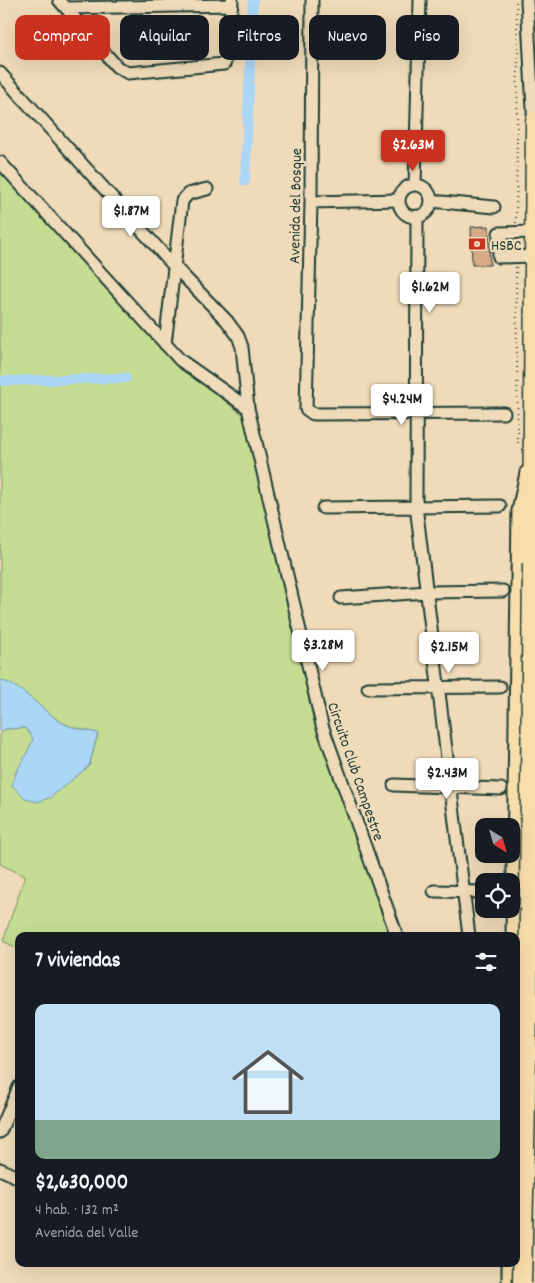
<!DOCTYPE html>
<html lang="es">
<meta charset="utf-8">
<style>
body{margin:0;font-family:Dekko,sans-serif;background:#20242c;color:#f1f3f6;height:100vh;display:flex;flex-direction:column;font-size:19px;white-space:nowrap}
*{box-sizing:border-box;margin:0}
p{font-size:16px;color:#9ea1a6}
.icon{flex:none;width:28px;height:28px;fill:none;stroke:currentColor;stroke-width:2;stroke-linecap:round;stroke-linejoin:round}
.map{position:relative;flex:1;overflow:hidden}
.drawer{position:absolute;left:15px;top:932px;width:505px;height:335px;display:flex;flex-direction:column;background:#171b24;border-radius:10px;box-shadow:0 5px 20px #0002}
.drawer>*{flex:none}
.guide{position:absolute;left:15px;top:15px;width:505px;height:45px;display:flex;gap:10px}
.needle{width:32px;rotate:143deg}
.controls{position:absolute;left:475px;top:818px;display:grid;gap:10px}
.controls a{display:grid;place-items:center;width:45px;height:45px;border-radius:10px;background:#171b24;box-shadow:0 5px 20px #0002;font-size:25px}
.price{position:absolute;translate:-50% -42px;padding:0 11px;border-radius:5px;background:#fff;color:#222;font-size:16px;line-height:32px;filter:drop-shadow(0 1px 2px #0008)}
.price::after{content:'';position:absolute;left:50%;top:30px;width:15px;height:11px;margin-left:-8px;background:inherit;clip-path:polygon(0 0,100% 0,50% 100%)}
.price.current{background:#c8321e;color:#fff}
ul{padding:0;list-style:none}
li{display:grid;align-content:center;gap:10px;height:265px;padding:0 20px}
li span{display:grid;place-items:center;height:155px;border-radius:10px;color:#555}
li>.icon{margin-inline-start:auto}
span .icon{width:90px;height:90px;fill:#fffc;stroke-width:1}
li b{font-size:21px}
h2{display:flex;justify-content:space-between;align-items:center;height:60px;padding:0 20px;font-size:21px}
.pill{padding:0 18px;border-radius:10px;background:#171b24;box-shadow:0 5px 20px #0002;font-size:18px;line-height:45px}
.pill.current{background:#c8321e;color:#fff}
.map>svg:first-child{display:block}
</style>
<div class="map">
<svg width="535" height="1283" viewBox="0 0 535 1283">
<rect width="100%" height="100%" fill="#efdbb9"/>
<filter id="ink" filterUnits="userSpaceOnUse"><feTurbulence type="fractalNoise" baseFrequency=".02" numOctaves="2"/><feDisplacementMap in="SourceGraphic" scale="10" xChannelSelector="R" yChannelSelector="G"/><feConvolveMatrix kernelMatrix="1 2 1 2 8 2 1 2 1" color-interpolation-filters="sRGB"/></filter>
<g filter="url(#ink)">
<path fill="#c5dd92" stroke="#728d63" d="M0,168L121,303L188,372L248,419L320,726L389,936H19V949L3,941L25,876L0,864V734L5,729L25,728L34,738L29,754L15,773L75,777L89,766L98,734C83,728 71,729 58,720C38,707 23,687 0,680Z"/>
<path fill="#abd6f6" stroke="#7399a8" d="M0,680C23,686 38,707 58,720C71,729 83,729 98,733L89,766L51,797L38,802L25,799L12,785C16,767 28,756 33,738L25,728L5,729L0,734Z"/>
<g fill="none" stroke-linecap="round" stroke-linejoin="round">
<path stroke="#abd6f6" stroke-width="10" d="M245,181L253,0
M0,381L126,378"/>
</g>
<path fill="#d5aa86" stroke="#1f3d34" d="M489,226L490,265H472L471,227Z"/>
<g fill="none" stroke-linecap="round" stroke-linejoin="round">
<g stroke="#1f3d34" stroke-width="15">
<path id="minor" d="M59,0L117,67L128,73L224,64L227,57L232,0
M312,0L311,202L306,409L313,414L504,413
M527,0L534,128
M66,8L232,5
M0,73L173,265L227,321L238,336L242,347L248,408L322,725L397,936
M0,162L180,360L248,408
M415,185L420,0
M399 201a16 16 0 1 1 32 0a16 16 0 1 1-32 0Z
M431,201L494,207
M311,202L399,200
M417,216L416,506L469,936
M534,256L499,257V233L534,232
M165,344L182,201L188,194L207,189
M323,508L500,506
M341,598L427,592L503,591
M368,688L500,687
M394,785L501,789
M434,891L484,892
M0,1132L19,1087
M0,1169L19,1178"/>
</g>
<g stroke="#1f3d34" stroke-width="19">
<path id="major" d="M514,936L520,511L528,473
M516,1108L523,1102L535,1100
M510,1283V1264"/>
</g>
<g stroke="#1f3d34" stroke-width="21">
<path id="highway" d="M532,563L535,121"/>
</g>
<path stroke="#1f3d34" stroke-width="2" stroke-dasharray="1 4" stroke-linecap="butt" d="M516,223L518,48L516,0
M516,267L518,445"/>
<use href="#minor" stroke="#efdbb9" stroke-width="11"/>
<use href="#major" stroke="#f8deab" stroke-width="15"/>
<use href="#highway" stroke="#f8deab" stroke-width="18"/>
<g stroke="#1f3d34" stroke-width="21" stroke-linecap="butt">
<path id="highway-bridge" d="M522,1283L528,1013L532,563"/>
</g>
<use href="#highway-bridge" stroke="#f8deab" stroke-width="18"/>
</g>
</g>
<defs>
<g id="bank-bare" transform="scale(1.35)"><path d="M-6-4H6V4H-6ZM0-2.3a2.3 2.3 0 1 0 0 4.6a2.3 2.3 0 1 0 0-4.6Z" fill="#c8321e" stroke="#efdbb9" stroke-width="2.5" paint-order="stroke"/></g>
</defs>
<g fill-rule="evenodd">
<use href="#bank-bare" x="477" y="244"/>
</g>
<g text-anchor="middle" stroke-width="4.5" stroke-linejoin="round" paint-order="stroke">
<g font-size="16" fill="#1f3d34" stroke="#efdbb9">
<text transform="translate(294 206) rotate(-89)" y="6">Avenida del Bosque</text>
<text transform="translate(357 771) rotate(71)" y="6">Circuito Club Campestre</text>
</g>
<g font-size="16" fill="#1f3d34" stroke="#efdbb9" text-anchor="start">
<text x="491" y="250">HSBC</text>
</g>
</g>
</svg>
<div class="controls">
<a><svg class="needle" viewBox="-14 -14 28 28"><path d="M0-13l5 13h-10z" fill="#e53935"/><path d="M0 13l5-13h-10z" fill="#9ea1a6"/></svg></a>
<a><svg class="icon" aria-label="locate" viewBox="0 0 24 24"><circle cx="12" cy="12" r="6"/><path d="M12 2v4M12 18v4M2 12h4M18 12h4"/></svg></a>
</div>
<b class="price current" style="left:413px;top:172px">$2.63M</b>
<b class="price" style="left:131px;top:238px">$1.87M</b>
<b class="price" style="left:430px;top:314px">$1.62M</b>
<b class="price" style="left:402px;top:426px">$4.24M</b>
<b class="price" style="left:323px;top:672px">$3.28M</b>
<b class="price" style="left:449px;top:674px">$2.15M</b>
<b class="price" style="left:447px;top:800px">$2.43M</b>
<div class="guide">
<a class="pill current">Comprar</a>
<a class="pill">Alquilar</a>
<a class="pill">Filtros</a>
<a class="pill">Nuevo</a>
<a class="pill">Piso</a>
</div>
<section class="drawer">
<h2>7 viviendas<svg class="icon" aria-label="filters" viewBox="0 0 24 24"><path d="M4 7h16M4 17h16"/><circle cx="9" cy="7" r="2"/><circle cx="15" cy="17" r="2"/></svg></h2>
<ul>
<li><span style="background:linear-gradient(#bfe0f5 75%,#7fa58c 0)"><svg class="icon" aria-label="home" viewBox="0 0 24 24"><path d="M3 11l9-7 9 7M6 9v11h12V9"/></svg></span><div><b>$2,630,000</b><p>4 hab. · 132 m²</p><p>Avenida del Valle</p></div></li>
</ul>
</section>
</div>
